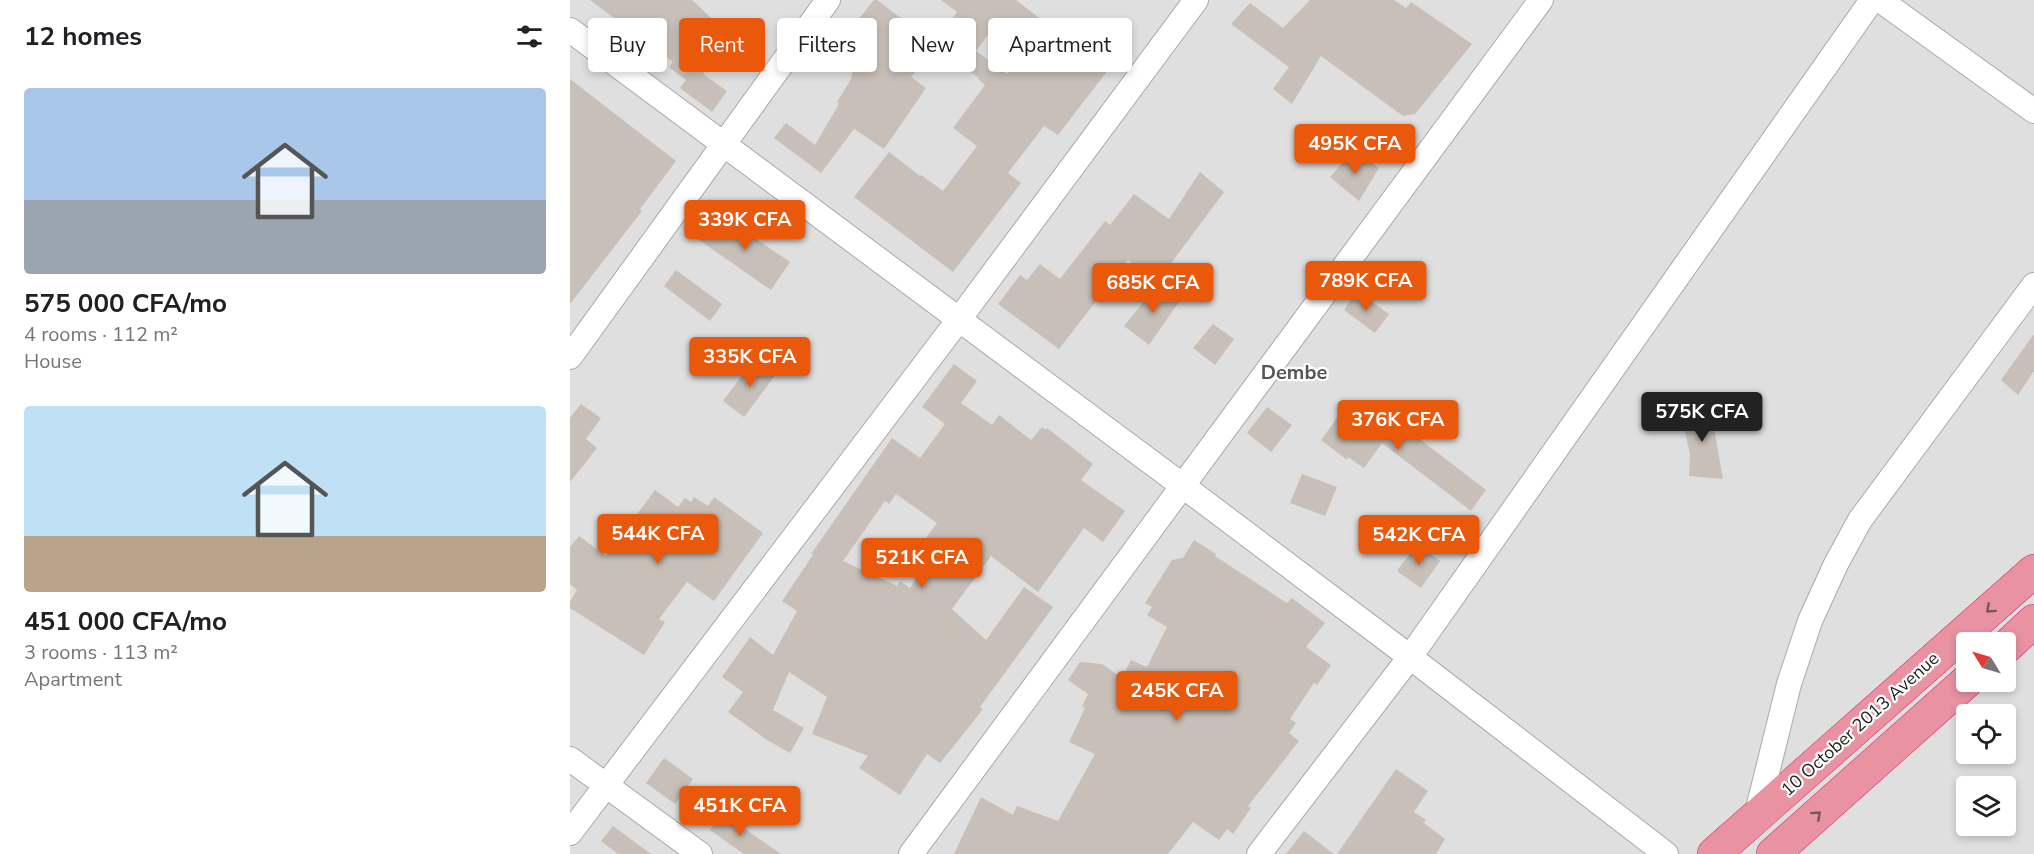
<!DOCTYPE html>
<meta charset="utf-8">
<style>
body{margin:0;font-family:"Nunito Sans",sans-serif;background:#f6f6f6;color:#202124;height:100vh;display:flex;flex-direction:column;font-size:22px;white-space:nowrap}
*{box-sizing:border-box;margin:0}
p{font-size:20px;color:#757577}
.icon{flex:none;width:33px;height:33px;fill:none;stroke:currentColor;stroke-width:2;stroke-linecap:round;stroke-linejoin:round}
.map{position:relative;flex:1;overflow:hidden}
.panel{display:flex;flex-direction:column;background:#fff;width:570px}
.panel>*{flex:none}
.guide{position:absolute;left:18px;top:18px;width:570px;height:54px;display:flex;gap:12px}
.needle{width:39px;rotate:307deg}
.fabs{position:absolute;left:1386px;top:632px;display:grid;gap:12px}
.fabs a{display:grid;place-items:center;width:60px;height:60px;border-radius:6px;background:#fff;box-shadow:0 3px 9px #0003;font-size:30px}
.price{position:absolute;translate:-50% -51px;padding:0 14px;border-radius:6px;background:#ea580c;color:#fff;font-size:20px;line-height:39px;filter:drop-shadow(0 2px 3px #0008)}
.price::after{content:'';position:absolute;left:50%;top:36px;width:18px;height:14px;margin-left:-9px;background:inherit;clip-path:polygon(0 0,100% 0,50% 100%)}
.price.on{background:#222;color:#fff}
ul{padding:0;list-style:none}
li{display:grid;align-content:center;gap:12px;height:318px;padding:0 24px}
li span{display:grid;place-items:center;height:186px;border-radius:6px;color:#555}
li>.icon{margin-inline-start:auto}
span .icon{width:108px;height:108px;fill:#fffc;stroke-width:1}
li b{font-size:26px}
h2{display:flex;justify-content:space-between;align-items:center;height:72px;padding:0 24px;font-size:26px}
.pill{padding:0 21px;border-radius:6px;background:#fff;box-shadow:0 3px 9px #0003;font-size:21px;line-height:54px}
.pill.on{background:#ea580c;color:#fff}
main{display:flex;flex:1;min-height:0}
.map>svg:first-child{display:block}
</style>
<main>
<section class="panel">
<h2>12 homes<svg class="icon" aria-label="filters" viewBox="0 0 24 24"><path d="M4 7h16M4 17h16"/><circle cx="9" cy="7" r="2"/><circle cx="15" cy="17" r="2"/></svg></h2>
<ul>
<li><span style="background:linear-gradient(#a9c7e8 60%,#9aa5b1 0)"><svg class="icon" aria-label="home" viewBox="0 0 24 24"><path d="M3 11l9-7 9 7M6 9v11h12V9"/></svg></span><div><b>575 000 CFA/mo</b><p>4 rooms · 112 m²</p><p>House</p></div></li>
<li><span style="background:linear-gradient(#bfe0f5 70%,#b9a48a 0)"><svg class="icon" aria-label="home" viewBox="0 0 24 24"><path d="M3 11l9-7 9 7M6 9v11h12V9"/></svg></span><div><b>451 000 CFA/mo</b><p>3 rooms · 113 m²</p><p>Apartment</p></div></li>
</ul>
</section>
<div class="map">
<svg width="1464" height="854" viewBox="0 0 1464 854">
<rect width="100%" height="100%" fill="#f2efe9"/>
<path fill="#e0dfdf" fill-rule="evenodd" d="M0,0H1464V854H0ZM1396,642H1436V681H1396ZM1396,714H1436V753H1396ZM1396,786H1436V825H1396Z"/>
<path fill="#c7bfb8" fill-rule="evenodd" d="M20,0H122L164,39L133,74L157,91L142,112L110,88L116,80L99,67L103,62Z
M304,0H307L364,43L387,12L371,0H446L519,56L535,34L555,48L488,135L474,126L438,173L451,183L383,272L284,197L319,152L350,176L351,175L373,191L407,146L383,128L415,85L408,79L409,78L365,46L341,77L356,88L314,149L284,129L251,173L204,138L216,123L245,145L269,104L267,102L281,79L283,70L306,43L283,26ZM429,20L459,42L437,74L406,51Z
M740,0H824L836,8L841,2L902,44L845,114L833,116L751,56L722,104L703,89L719,67L661,24L680,3L713,28Z
M0,79L106,161L70,209L72,211L0,304Z
M783,151L809,168L789,201L760,177Z
M630,172L654,192L587,282L558,260L489,349L428,304L450,275L457,280L470,264L490,279L535,221L540,225L564,194L599,219Z
M148,213L220,262L201,290L129,240Z
M106,270L152,304L140,321L94,286Z
M589,283L611,299L579,345L554,326Z
M787,291L819,314L805,333L774,310Z
M643,324L664,339L645,365L623,348Z
M1464,334V371L1448,395L1431,380Z
M185,358L206,374L174,417L153,401Z
M384,364L407,381L391,403L422,425L429,415L461,440L472,427L476,430L477,428L523,464L511,480L555,511L533,542L514,528L468,592L421,556L382,609L416,640L454,587L483,607L410,707L413,709L391,737L370,763L357,754L330,795L289,768L298,756L242,734L257,697L219,672L203,710L234,728L220,753L197,740L158,712L173,692L152,677L180,637L203,655L227,611L212,601L243,555L241,554L322,438L350,458L375,424L352,407ZM326,494L367,523L351,545L363,554L340,588L330,581L327,586L273,561L315,501L319,504Z
M11,404L31,418L16,439L27,448L0,482V418Z
M777,404L796,419L804,407L829,425L830,424L916,490L901,511L812,443L794,468L778,457L777,460L751,440Z
M1140,405L1153,479L1119,476L1120,454L1110,410Z
M697,407L722,425L701,452L677,433Z
M732,474L767,487L755,516L720,503Z
M85,490L108,507L115,498L121,502L124,497L138,506L144,497L193,533L144,601L117,582L89,619L95,622L74,655L0,608V602L7,590L0,584V547L9,536L36,556Z
M624,540L646,554L645,556L717,603L722,598L755,623L736,647L761,665L747,685L744,683L720,719L726,723L719,733L729,741L678,806L681,808L663,834L657,829L649,840L623,822L598,854H384L411,797L443,815L447,806L488,821L525,754L499,742L515,708L512,707L518,694L498,680L510,662L532,664L552,678L561,660L577,667L597,627L577,615L582,607L575,603L602,560L613,558Z
M847,544L870,561L851,588L827,571Z
M94,758L123,779L105,804L76,783Z
M826,769L858,791L844,812L856,820L854,823L875,839L866,854H767Z
M152,813L211,854H174L140,830Z
M43,826L81,854H48L31,841Z
M734,831L764,854H716Z"/>
<g fill="none" stroke-linecap="round" stroke-linejoin="round">
<g stroke="#a9a9a9" stroke-width="26">
<path id="minor" d="M1310,0L1464,111
M0,30L613,486L840,657L1096,854
M0,357L258,0
M0,759L130,854
M1186,817L1219,684L1240,621L1266,564L1290,520L1464,285
M0,833L390,318L626,0
M341,854L971,0
M689,854L840,657L1302,0"/>
</g>
<g stroke="#dc2a67" stroke-width="34">
<path id="highway" d="M1436,647L1464,621
M1144,854L1464,571
M1203,854L1397,681"/>
</g>
<use href="#minor" stroke="#fff" stroke-width="24"/>
<use href="#highway" stroke="#e892a2" stroke-width="33"/>
</g>
<defs><path id="oneway-chevron" d="M-2-3.5L2.5 0L-2 3.5" fill="none" stroke-width="1.6" stroke-linecap="round" stroke-linejoin="round" transform="scale(1.5)"/></defs>
<g stroke="#7b545c">
<use href="#oneway-chevron" transform="translate(1420 609) rotate(138)"/>
<use href="#oneway-chevron" transform="translate(1247 815) rotate(-42)"/>
</g>
<g text-anchor="middle" stroke-width="4.5" stroke-linejoin="round" paint-order="stroke">
<g font-size="18" fill="#222" stroke="#fff">
<text transform="translate(1290 724) rotate(-42)" y="6">10 October 2013 Avenue</text>
</g>
<g font-size="20" font-weight="bold" fill="#555" stroke="#fff">
<text x="724" y="379">Dembe</text>
</g>
</g>
</svg>
<div class="fabs">
<a><svg class="needle" viewBox="-14 -14 28 28"><path d="M0-13l5 13h-10z" fill="#e53935"/><path d="M0 13l5-13h-10z" fill="#757577"/></svg></a>
<a><svg class="icon" aria-label="locate" viewBox="0 0 24 24"><circle cx="12" cy="12" r="6"/><path d="M12 2v4M12 18v4M2 12h4M18 12h4"/></svg></a>
<a><svg class="icon" aria-label="layers" viewBox="0 0 24 24"><path d="M12 4l9 5-9 5-9-5zM3 14l9 5 9-5"/></svg></a>
</div>
<b class="price" style="left:785px;top:175px">495K CFA</b>
<b class="price" style="left:175px;top:251px">339K CFA</b>
<b class="price" style="left:796px;top:312px">789K CFA</b>
<b class="price" style="left:583px;top:314px">685K CFA</b>
<b class="price" style="left:180px;top:388px">335K CFA</b>
<b class="price on" style="left:1132px;top:443px">575K CFA</b>
<b class="price" style="left:828px;top:451px">376K CFA</b>
<b class="price" style="left:88px;top:565px">544K CFA</b>
<b class="price" style="left:849px;top:566px">542K CFA</b>
<b class="price" style="left:352px;top:589px">521K CFA</b>
<b class="price" style="left:607px;top:722px">245K CFA</b>
<b class="price" style="left:170px;top:837px">451K CFA</b>
<div class="guide">
<a class="pill">Buy</a>
<a class="pill on">Rent</a>
<a class="pill">Filters</a>
<a class="pill">New</a>
<a class="pill">Apartment</a>
</div>
</div>
</main>
